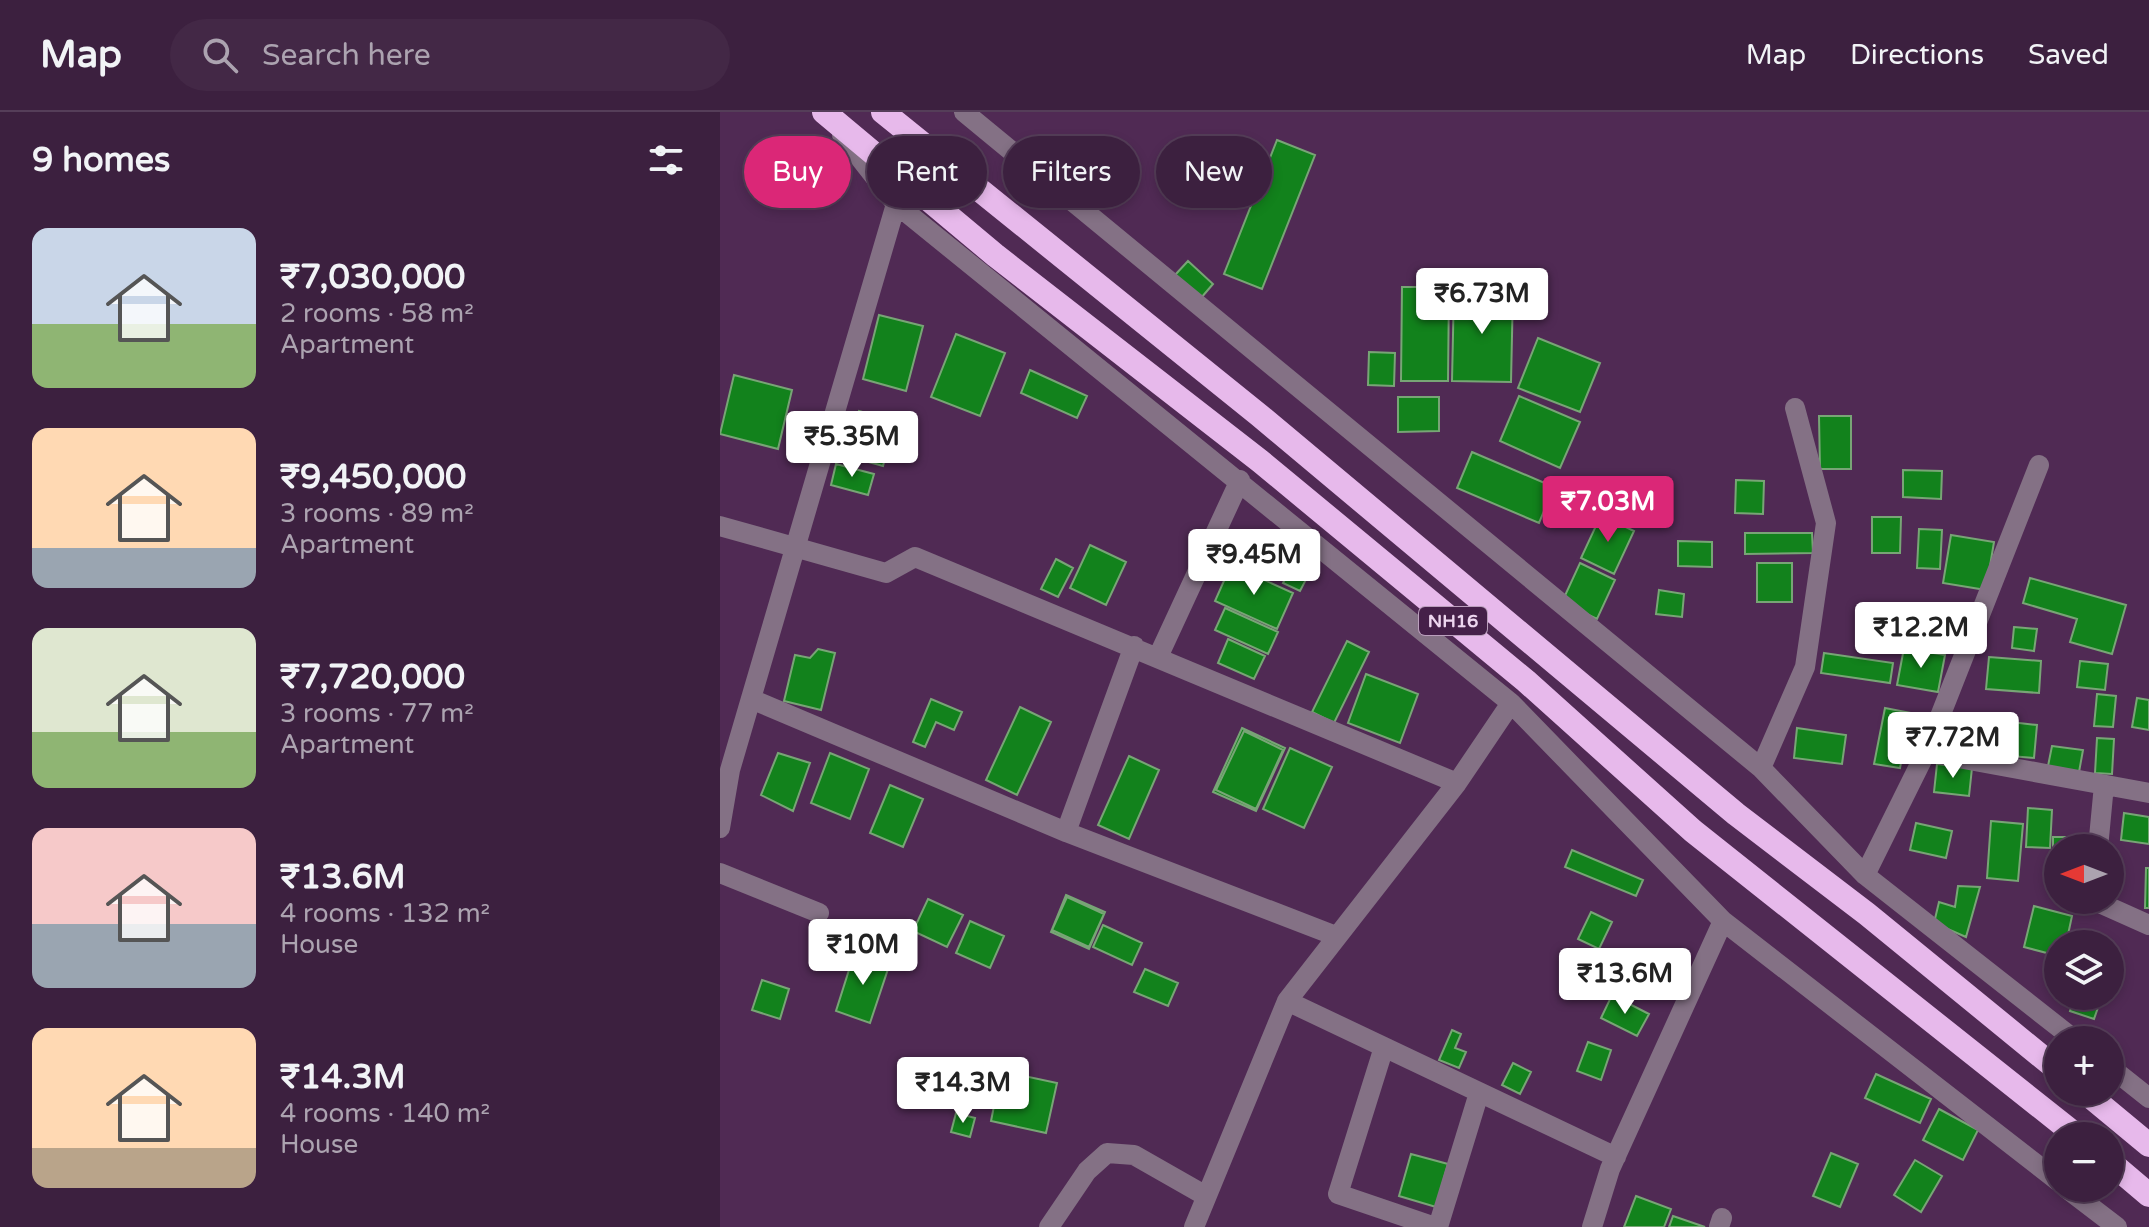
<!DOCTYPE html>
<meta charset="utf-8">
<style>
body{margin:0;font-family:"Varela Round",sans-serif;background:#432846;color:#f1f3f6;height:100vh;display:flex;flex-direction:column;font-size:30px;white-space:nowrap}
*{box-sizing:border-box;margin:0}
p{font-size:26px;color:#aca3b0}
.icon{flex:none;width:44px;height:44px;fill:none;stroke:currentColor;stroke-width:2;stroke-linecap:round;stroke-linejoin:round}
.map{position:relative;flex:1;overflow:hidden}
.panel{display:flex;flex-direction:column;background:#3c203f;width:720px}
.panel>*{flex:none}
.guide{position:absolute;left:24px;top:24px;width:760px;height:72px;display:flex;gap:16px}
.needle{width:52px;rotate:270deg}
.controls{position:absolute;left:1324px;top:722px;display:grid;gap:16px}
.controls a{display:grid;place-items:center;width:80px;height:80px;border-radius:50%;background:#3c203f;box-shadow:0 4px 12px #0003,0 0 0 2px #553e59;font-size:40px}
.price{position:absolute;translate:-50% -68px;padding:0 18px;border-radius:8px;background:#fff;color:#222;font-size:26px;line-height:52px;filter:drop-shadow(0 2px 4px #0008)}
.price::after{content:'';position:absolute;left:50%;top:48px;width:24px;height:18px;margin-left:-12px;background:inherit;clip-path:polygon(0 0,100% 0,50% 100%)}
.price.on{background:#db2777;color:#fff}
ul{padding:0;list-style:none}
li{display:flex;align-items:center;gap:24px;height:200px;padding:0 32px}
li span{display:grid;place-items:center;flex:none;width:224px;height:160px;border-radius:16px;color:#555}
li>.icon{margin-inline-start:auto}
span .icon{width:96px;height:96px;fill:#fffc;stroke-width:1}
li b{font-size:34px}
h2{display:flex;justify-content:space-between;align-items:center;height:96px;padding:0 32px;font-size:34px}
.tag{padding:0 28px;border-radius:36px;background:#3c203f;box-shadow:0 4px 12px #0003,0 0 0 2px #553e59;font-size:28px;line-height:72px}
.tag.on{background:#db2777;color:#fff}
header{display:flex;align-items:center;gap:48px;box-sizing:border-box;height:112px;padding:0 40px;background:#3c203f;border-bottom:2px solid #553e59}
header strong{font-size:38px}
nav{display:flex;gap:44px;margin-inline-start:auto;font-size:28px}
.search{width:560px;height:72px;background:#432846;display:flex;align-items:center;gap:20px;box-sizing:border-box;padding:0 28px;border-radius:44px;color:#aca3b0;font-size:30px}
main{display:flex;flex:1;min-height:0}
.map>svg:first-child{display:block}
</style>
<header>
<strong>Map</strong>
<div class="search"><svg class="icon" aria-label="search" viewBox="0 0 24 24"><circle cx="10" cy="10" r="6"/><path d="M15 15l6 6"/></svg>Search here</div>
<nav><a>Map</a><a>Directions</a><a>Saved</a></nav>
</header>
<main>
<section class="panel">
<h2>9 homes<svg class="icon" aria-label="filters" viewBox="0 0 24 24"><path d="M4 7h16M4 17h16"/><circle cx="9" cy="7" r="2"/><circle cx="15" cy="17" r="2"/></svg></h2>
<ul>
<li><span style="background:linear-gradient(#c9d6e8 60%,#8fb573 0)"><svg class="icon" aria-label="home" viewBox="0 0 24 24"><path d="M3 11l9-7 9 7M6 9v11h12V9"/></svg></span><div><b>₹7,030,000</b><p>2 rooms · 58 m²</p><p>Apartment</p></div></li>
<li><span style="background:linear-gradient(#ffd9b3 75%,#9aa5b1 0)"><svg class="icon" aria-label="home" viewBox="0 0 24 24"><path d="M3 11l9-7 9 7M6 9v11h12V9"/></svg></span><div><b>₹9,450,000</b><p>3 rooms · 89 m²</p><p>Apartment</p></div></li>
<li><span style="background:linear-gradient(#dfe7d0 65%,#8fb573 0)"><svg class="icon" aria-label="home" viewBox="0 0 24 24"><path d="M3 11l9-7 9 7M6 9v11h12V9"/></svg></span><div><b>₹7,720,000</b><p>3 rooms · 77 m²</p><p>Apartment</p></div></li>
<li><span style="background:linear-gradient(#f6c9c9 60%,#9aa5b1 0)"><svg class="icon" aria-label="home" viewBox="0 0 24 24"><path d="M3 11l9-7 9 7M6 9v11h12V9"/></svg></span><div><b>₹13.6M</b><p>4 rooms · 132 m²</p><p>House</p></div></li>
<li><span style="background:linear-gradient(#ffd9b3 75%,#b9a48a 0)"><svg class="icon" aria-label="home" viewBox="0 0 24 24"><path d="M3 11l9-7 9 7M6 9v11h12V9"/></svg></span><div><b>₹14.3M</b><p>4 rooms · 140 m²</p><p>House</p></div></li>
</ul>
</section>
<div class="map">
<svg width="1429" height="1115" viewBox="0 0 1429 1115">
<rect width="100%" height="100%" fill="#502a54"/>
<path fill="#12821c" stroke="#78a576" stroke-width="2" d="M557,28L595,43L542,177L504,162Z
M468,149L493,172L481,186L455,163Z
M682,175H729L728,269H681Z
M734,177L793,178L791,270L732,269Z
M159,203L203,214L186,279L143,267Z
M236,222L285,241L260,304L211,285Z
M818,226L880,251L860,300L798,276Z
M649,240L675,241L674,274L648,273Z
M310,258L367,284L357,306L301,281Z
M14,263L72,278L58,337L0,322Z
M799,284L860,310L840,356L780,329Z
M678,285H719V319L678,320Z
M139,299L175,309L163,354L127,344Z
M1099,304H1131V357H1100Z
M752,340L834,375L819,411L737,376Z
M116,352L154,362L148,383L111,373Z
M1183,358L1222,359L1221,387L1183,385Z
M1016,368L1044,369L1043,402L1015,401Z
M881,403L914,419L894,462L861,446Z
M1152,405H1181L1180,441H1152Z
M1199,417L1222,418L1220,457L1197,456Z
M1025,421H1092L1093,441L1025,442Z
M1231,423L1274,430L1266,478L1223,471Z
M958,429L992,430V455L958,454Z
M370,433L406,450L386,493L350,476Z
M576,443L594,452L580,479L563,471Z
M336,447L353,456L338,485L321,477Z
M860,451L895,468L877,507L842,490Z
M1037,451H1072V490H1037Z
M511,453L573,481L557,517L495,489Z
M1310,466L1406,493L1392,542L1350,530L1357,507L1303,491Z
M939,478L964,482L962,505L936,502Z
M505,496L558,520L548,542L495,518Z
M1294,515L1317,517L1314,539L1292,536Z
M508,527L545,544L534,567L498,551Z
M627,529L649,540L614,611L592,600Z
M1184,536L1225,543L1218,580L1177,573Z
M98,537L115,541L101,598L64,589L75,543L90,546Z
M1104,541L1173,551L1170,571L1101,561Z
M1269,545L1321,549L1319,581L1266,577Z
M1360,549L1388,552L1385,578L1357,575Z
M646,562L698,582L680,631L628,611Z
M1377,582L1396,584L1393,615L1374,614Z
M1417,586L1429,588V618L1412,615Z
M211,587L242,600L234,618L216,610L205,635L193,630Z
M300,595L331,610L297,683L266,668Z
M1165,596L1191,601L1180,656L1154,652Z
M1282,609L1317,613L1314,646L1279,643Z
M522,616L565,636L536,699L493,680Z
M1077,616L1126,623L1122,652L1074,646Z
M524,619L563,638L536,697L496,678Z
M1377,626L1394,627L1392,662L1375,661Z
M1332,634L1363,638L1359,660L1328,654Z
M570,636L612,655L584,716L543,697Z
M58,641L90,651L73,699L41,683Z
M110,641L149,657L130,707L91,691Z
M409,644L439,658L409,727L378,713Z
M1217,652L1252,656L1249,684L1214,680Z
M170,673L203,687L183,735L150,721Z
M1308,696L1332,698L1330,736L1306,735Z
M1404,701L1429,705V732L1401,728Z
M1271,709L1303,712L1298,769L1267,766Z
M1196,711L1232,719L1226,746L1190,738Z
M1333,725H1366V736H1338V751L1333,750Z
M852,738L923,768L916,784L845,755Z
M1426,756H1429V796H1425Z
M1238,774L1260,775L1246,825L1214,811L1219,790L1235,795Z
M346,783L385,800L369,837L331,820Z
M347,785L384,802L369,835L332,818Z
M208,787L243,803L227,835L193,819Z
M1314,794L1352,804L1346,832H1338V844L1304,835Z
M871,800L892,810L879,837L858,827Z
M250,809L284,824L270,856L236,841Z
M383,813L422,831L412,853L373,835Z
M135,839L170,851L150,911L116,899Z
M425,857L458,871L448,894L414,880Z
M42,868L69,877L60,907L32,898Z
M892,883L929,902L917,924L881,906Z
M1355,884H1382L1374,907L1350,899Z
M732,918L741,922L735,936L746,940L739,956L719,948Z
M868,930L891,938L881,968L857,959Z
M793,951L811,960L800,982L782,973Z
M281,959L337,971L326,1021L271,1009Z
M1156,962L1211,987L1200,1011L1145,986Z
M1219,997L1258,1018L1243,1048L1203,1028Z
M236,1001L255,1006L250,1025L231,1020Z
M1111,1041L1138,1052L1120,1095L1093,1084Z
M691,1042L728,1052L716,1095L679,1084Z
M1195,1048L1222,1064L1201,1100L1174,1083Z
M916,1084L951,1097L944,1115H904Z
M953,1104L985,1115H949Z"/>
<g fill="none" stroke-linecap="round" stroke-linejoin="round">
<path stroke="#847185" stroke-width="20" d="M244,0L1041,656L1145,763L1355,928
M122,23L176,92L791,591L1003,809L1338,1069
M0,414L166,461L195,445L737,671
M438,545L520,368
M31,587L346,720L616,824
M1206,640L1319,353
M1041,656L1085,555L1106,411L1075,296
M0,716L10,658L176,92
M346,720L414,534
M1378,736L1384,673
M0,761L99,801
M1145,763L1206,640L1429,681
M1373,788L1429,813
M567,889L737,671L791,591
M664,935L618,1082L715,1115
M1390,955L1429,986
M1346,1076L1397,1115
M329,1115L367,1059L387,1041L414,1043L486,1084
M474,1115L567,889L896,1045
M718,1115L759,981
M872,1115L890,1057L1003,809
M999,1115L1002,1106"/>
<path stroke="#e7b9eb" stroke-width="24" d="M104,0L275,143L540,349L806,569L973,719L1357,1024
M163,0L539,303L1016,702L1147,802L1338,958
M1365,980L1429,1033
M1390,1050L1429,1083"/>
</g>
<g text-anchor="middle" stroke-width="6" stroke-linejoin="round" paint-order="stroke">
<rect fill="#452049" stroke="#bb9fbd" stroke-width="2" x="699" y="495" width="68" height="28" rx="6"/>
<g font-size="18" font-weight="bold" fill="#edd6ef">
<text x="733" y="515">NH16</text>
</g>
</g>
</svg>
<div class="controls">
<a><svg class="needle" viewBox="-14 -14 28 28"><path d="M0-13l5 13h-10z" fill="#e53935"/><path d="M0 13l5-13h-10z" fill="#aca3b0"/></svg></a>
<a><svg class="icon" aria-label="layers" viewBox="0 0 24 24"><path d="M12 4l9 5-9 5-9-5zM3 14l9 5 9-5"/></svg></a>
<a>+</a>
<a>−</a>
</div>
<b class="price" style="left:762px;top:224px">₹6.73M</b>
<b class="price" style="left:132px;top:367px">₹5.35M</b>
<b class="price on" style="left:888px;top:432px">₹7.03M</b>
<b class="price" style="left:534px;top:485px">₹9.45M</b>
<b class="price" style="left:1201px;top:558px">₹12.2M</b>
<b class="price" style="left:1233px;top:668px">₹7.72M</b>
<b class="price" style="left:143px;top:875px">₹10M</b>
<b class="price" style="left:905px;top:904px">₹13.6M</b>
<b class="price" style="left:243px;top:1013px">₹14.3M</b>
<div class="guide">
<a class="tag on">Buy</a>
<a class="tag">Rent</a>
<a class="tag">Filters</a>
<a class="tag">New</a>
</div>
</div>
</main>
